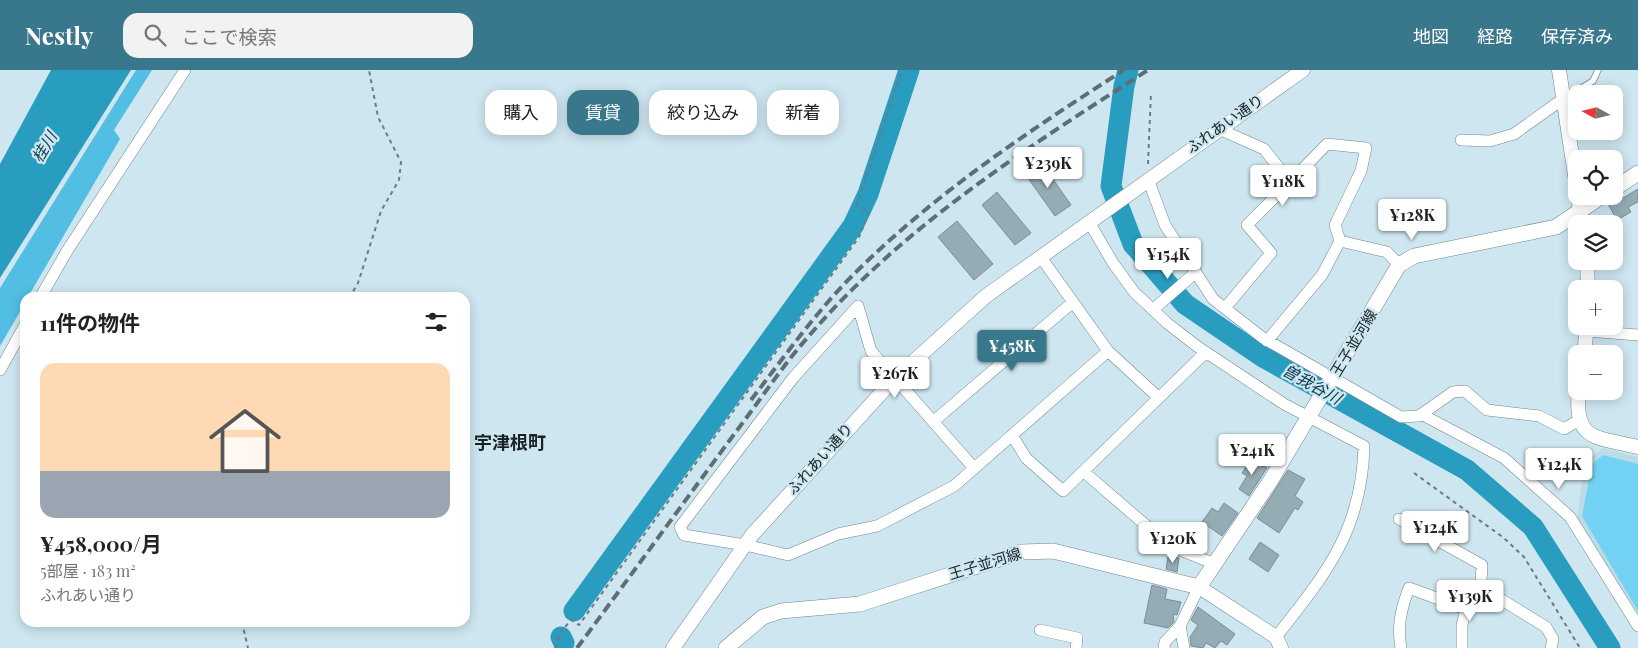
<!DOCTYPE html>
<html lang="ja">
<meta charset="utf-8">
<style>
body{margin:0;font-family:"Playfair Display","Noto Sans JP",serif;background:#f2f2f2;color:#222;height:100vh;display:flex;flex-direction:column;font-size:19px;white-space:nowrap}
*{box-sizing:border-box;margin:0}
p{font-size:16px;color:#767676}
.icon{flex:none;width:28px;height:28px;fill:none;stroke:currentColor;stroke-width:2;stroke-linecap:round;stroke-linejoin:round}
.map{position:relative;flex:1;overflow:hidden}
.panel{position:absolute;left:20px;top:222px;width:450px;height:335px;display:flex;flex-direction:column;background:#fff;border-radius:15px;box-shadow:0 2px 12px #0003}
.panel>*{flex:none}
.banner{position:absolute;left:485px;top:20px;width:475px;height:45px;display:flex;gap:10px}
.needle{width:32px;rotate:278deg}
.fabs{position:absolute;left:1568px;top:15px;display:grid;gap:10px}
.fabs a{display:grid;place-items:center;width:55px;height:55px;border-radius:10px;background:#fff;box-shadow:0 2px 12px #0003;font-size:25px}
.price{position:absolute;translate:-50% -42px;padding:0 11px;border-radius:5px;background:#fff;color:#222;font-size:16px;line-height:32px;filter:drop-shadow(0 1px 2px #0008)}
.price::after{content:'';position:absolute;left:50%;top:30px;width:15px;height:11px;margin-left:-8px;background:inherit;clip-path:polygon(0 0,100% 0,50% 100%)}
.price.on{background:#39778c;color:#fff}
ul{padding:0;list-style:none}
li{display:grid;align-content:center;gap:10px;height:265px;padding:0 20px}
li+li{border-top:1px solid #e0e0e0}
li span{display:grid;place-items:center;height:155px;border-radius:15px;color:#555}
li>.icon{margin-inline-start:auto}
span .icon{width:90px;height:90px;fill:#fffc;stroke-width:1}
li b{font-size:21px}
h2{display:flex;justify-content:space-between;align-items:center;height:60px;padding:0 20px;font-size:21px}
.chip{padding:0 18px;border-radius:15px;background:#fff;box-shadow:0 2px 12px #0003;font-size:18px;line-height:45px}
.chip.on{background:#39778c;color:#fff}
header{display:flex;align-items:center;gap:30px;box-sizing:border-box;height:70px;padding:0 25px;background:#39778c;color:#fff}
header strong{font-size:24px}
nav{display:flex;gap:28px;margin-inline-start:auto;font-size:18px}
.search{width:350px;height:45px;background:#f2f2f2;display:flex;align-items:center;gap:12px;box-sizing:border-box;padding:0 18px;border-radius:15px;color:#767676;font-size:19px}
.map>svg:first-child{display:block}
</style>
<header>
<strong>Nestly</strong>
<div class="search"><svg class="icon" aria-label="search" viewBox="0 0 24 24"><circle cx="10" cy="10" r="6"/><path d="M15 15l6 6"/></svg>ここで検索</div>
<nav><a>地図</a><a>経路</a><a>保存済み</a></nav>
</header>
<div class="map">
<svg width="1638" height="578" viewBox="0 0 1638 578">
<rect width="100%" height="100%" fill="#cee6f0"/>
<path fill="#bbdbe8" d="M1603,378L1638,387V549L1577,448L1585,392Z"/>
<path fill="#73d1f4" d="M1603,385L1638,394V541L1582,446L1592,394Z"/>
<path fill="#52bee3" d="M136,0H152L114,60L120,69L28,227L25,228V233L0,276V218Z"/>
<path fill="#289dc0" d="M51,0H131L0,208V94Z"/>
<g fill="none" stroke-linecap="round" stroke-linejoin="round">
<path stroke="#289dc0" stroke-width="21" d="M1128,0L1124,16L1111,116L1133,174L1185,234L1263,287L1467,400L1533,457L1610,578
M574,541L853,156L868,124L909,0
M561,567L564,573"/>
</g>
<path fill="#95acb5" stroke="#778e97" d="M1041,92L1071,135L1055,146L1025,104Z
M1638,119V132L1628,137L1631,142L1617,150L1608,134L1611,128L1622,125L1623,128Z
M997,122L1031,163L1015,175L982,135Z
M957,151L993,194L974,210L938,167Z
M1252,388L1267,398L1249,426L1239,419L1247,406L1242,403Z
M1288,400L1305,409L1295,426L1303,432L1298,440L1295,438L1279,463L1257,448Z
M1224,433L1238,443L1222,466L1202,452L1212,438L1218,442Z
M1260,472L1279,485L1268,502L1249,489Z
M1168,487L1179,488L1177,502L1166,499Z
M1152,515L1167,519L1165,529L1181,532L1177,545L1173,544L1174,552L1168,558L1144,553Z
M1198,537L1235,564L1227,575L1221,571L1215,578L1206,573L1203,578L1191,576L1190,567L1198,555L1191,550Z"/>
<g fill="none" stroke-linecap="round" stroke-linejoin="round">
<g stroke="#70868f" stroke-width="7">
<path id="service" d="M1563,29L1593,11L1598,0"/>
</g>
<g stroke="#70868f" stroke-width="12">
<path id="minor" d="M1219,59L1264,79L1290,112L1247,155L1271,183L1225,238
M1461,70L1490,71L1514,64L1563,29
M1148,109L1165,155L1213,229L1263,268L1401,347L1419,346L1453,322L1465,321L1487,340L1539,346L1564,359L1579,350
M1290,112L1327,74L1366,78L1361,101L1335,155L1340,171L1387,182L1399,195
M1089,152L1113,193L1134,222L1167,253L1198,277L1284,334L1364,376C1362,460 1326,504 1276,567
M40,228L67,181L185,0
M858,236L793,308L680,457L684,465L745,475L788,485L838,464L877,456L954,416L1108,281L1040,186
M858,236L871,281L974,398
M1156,237L1196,202
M1587,261L1638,265
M1267,271L1322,205L1340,171
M1108,281L1159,328
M0,300L25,255
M1421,344L1504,388L1570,447L1638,556
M934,351L1073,232
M1012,365L1026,388L1063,421L1206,282
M1084,402L1170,476L1215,494
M1399,449L1482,495L1481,512
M1180,556L1184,578
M1040,560L1077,568L1076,578
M1164,578L1165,572L1180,556L1199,517
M1401,578C1397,556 1401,539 1409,518L1466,539L1481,512L1502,530L1546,557L1553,569L1551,578
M1462,578V555L1466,539"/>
</g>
<g stroke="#70868f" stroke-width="15">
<path id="tertiary" d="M1559,0L1576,112
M1578,126L1582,154
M1587,191L1588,219
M1584,284L1587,256
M1579,321C1573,372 1598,367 1638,377
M1199,517L1276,567L1281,578
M673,578L752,465L894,309L986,226L1303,0"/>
</g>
<g stroke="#70868f" stroke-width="16">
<path id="secondary" d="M1614,119L1638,103
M726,578L763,547L781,541L860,534L1021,482L1053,481L1199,517L1271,410L1399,195L1414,186L1556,157L1602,126"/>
</g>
<path stroke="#6c7b82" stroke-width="2" stroke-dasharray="4 4" stroke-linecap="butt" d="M1148,94L1151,22
M349,228L358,213L381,141L399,110L401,92L378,47L369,0
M1414,403L1504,468L1524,487L1580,578
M242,552L248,578
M555,578L560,563L571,550L579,555L859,167L869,142L857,135L902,0"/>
<use href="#service" stroke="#fff" stroke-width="5.5"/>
<use href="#minor" stroke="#fff" stroke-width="11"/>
<use href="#tertiary" stroke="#fff" stroke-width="14"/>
<use href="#secondary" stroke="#fff" stroke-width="15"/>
<path stroke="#5f6e73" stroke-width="4" stroke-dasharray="10 5" stroke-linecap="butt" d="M751,330C784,287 816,242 854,204C933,125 1030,60 1124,0
M577,578C632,504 686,429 741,355C763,326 784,294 808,267C903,156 1027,78 1148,0"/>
</g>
<g text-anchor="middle" stroke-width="4.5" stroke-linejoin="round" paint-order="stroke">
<g font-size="15" fill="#192225" stroke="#cee6f0">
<text transform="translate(1225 54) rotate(-35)" y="5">ふれあい通り</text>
<text transform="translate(1354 273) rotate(-59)" y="5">王子並河線</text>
<text transform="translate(820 389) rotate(-48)" y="5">ふれあい通り</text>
<text transform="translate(985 494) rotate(-17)" y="5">王子並河線</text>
</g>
<g font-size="16" font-style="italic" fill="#0a3b4b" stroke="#cee6f0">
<text transform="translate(44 77) rotate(-59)" y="6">桂川</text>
<text transform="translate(1312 314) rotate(29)" y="6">曽我谷川</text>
</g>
<g font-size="18" font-weight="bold" fill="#192225" stroke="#cee6f0">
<text x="510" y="379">宇津根町</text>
</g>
</g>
</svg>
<div class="fabs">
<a><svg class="needle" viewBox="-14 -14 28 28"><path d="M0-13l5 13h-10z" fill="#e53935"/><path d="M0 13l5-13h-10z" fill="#767676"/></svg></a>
<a><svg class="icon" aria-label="locate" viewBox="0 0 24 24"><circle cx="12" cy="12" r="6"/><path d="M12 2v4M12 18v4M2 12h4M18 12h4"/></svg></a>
<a><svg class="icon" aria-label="layers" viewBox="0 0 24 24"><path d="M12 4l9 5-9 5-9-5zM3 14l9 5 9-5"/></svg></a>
<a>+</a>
<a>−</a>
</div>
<b class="price" style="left:1048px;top:119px">¥239K</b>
<b class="price" style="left:1283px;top:137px">¥118K</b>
<b class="price" style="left:1412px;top:171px">¥128K</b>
<b class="price" style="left:1168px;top:210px">¥154K</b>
<b class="price on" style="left:1012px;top:302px">¥458K</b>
<b class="price" style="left:895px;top:329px">¥267K</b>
<b class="price" style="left:1252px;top:406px">¥241K</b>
<b class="price" style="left:1559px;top:420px">¥124K</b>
<b class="price" style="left:1435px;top:483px">¥124K</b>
<b class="price" style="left:1173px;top:494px">¥120K</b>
<b class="price" style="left:1470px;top:552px">¥139K</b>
<div class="banner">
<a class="chip">購入</a>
<a class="chip on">賃貸</a>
<a class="chip">絞り込み</a>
<a class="chip">新着</a>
</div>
<section class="panel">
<h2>11件の物件<svg class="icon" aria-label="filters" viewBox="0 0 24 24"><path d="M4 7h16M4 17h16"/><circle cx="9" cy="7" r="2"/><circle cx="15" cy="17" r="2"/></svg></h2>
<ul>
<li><span style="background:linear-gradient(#ffd9b3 70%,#9aa5b1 0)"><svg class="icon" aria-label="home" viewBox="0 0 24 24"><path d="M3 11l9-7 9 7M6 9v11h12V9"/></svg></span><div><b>¥458,000/月</b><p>5部屋 · 183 m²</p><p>ふれあい通り</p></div></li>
</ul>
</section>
</div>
